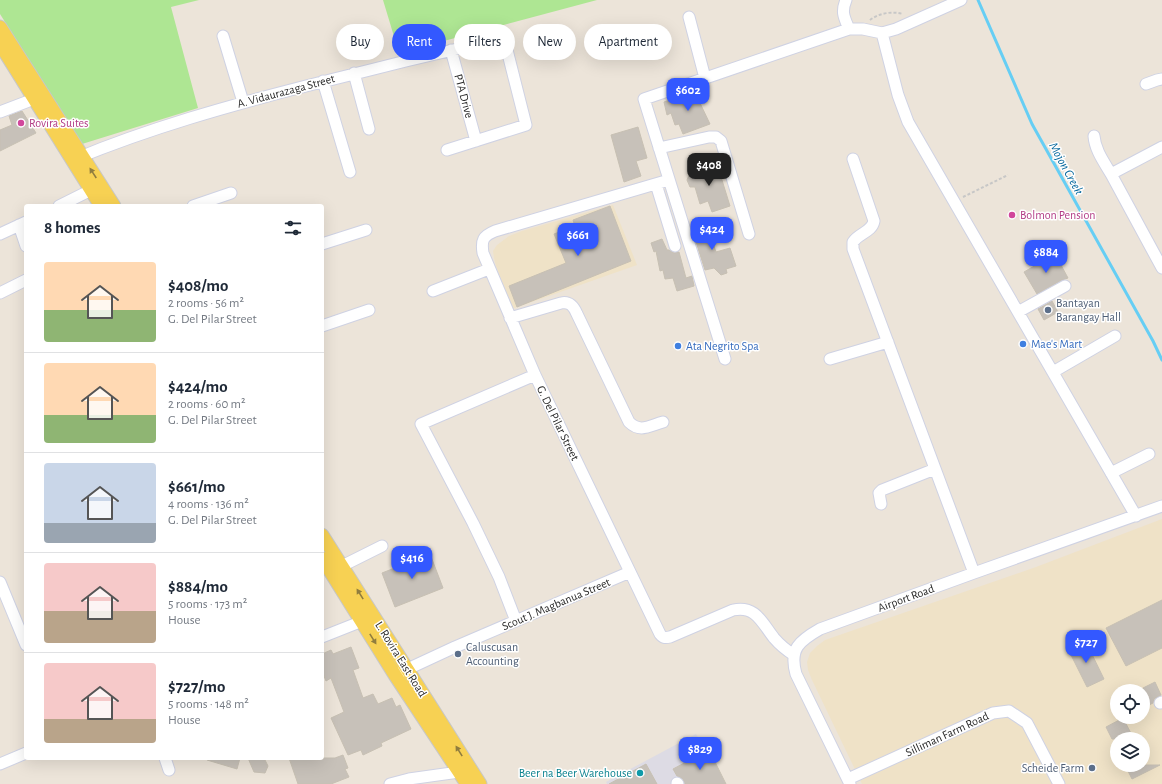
<!DOCTYPE html>
<meta charset="utf-8">
<style>
body{margin:0;font-family:"Alegreya Sans",sans-serif;background:#f6f6f7;color:#1f2937;height:100vh;display:flex;flex-direction:column;font-size:15px;white-space:nowrap}
*{box-sizing:border-box;margin:0}
p{font-size:13px;color:#747a83}
.icon{flex:none;width:22px;height:22px;fill:none;stroke:currentColor;stroke-width:2;stroke-linecap:round;stroke-linejoin:round}
.map{position:relative;flex:1;overflow:hidden}
.drawer{position:absolute;left:24px;top:204px;width:300px;height:556px;display:flex;flex-direction:column;background:#fff;border-radius:4px;box-shadow:0 4px 16px #0002}
.drawer>*{flex:none}
.hud{position:absolute;left:336px;top:24px;width:380px;height:36px;display:flex;gap:8px}
.controls{position:absolute;left:1110px;top:684px;display:grid;gap:8px}
.controls a{display:grid;place-items:center;width:40px;height:40px;border-radius:50%;background:#fff;box-shadow:0 4px 16px #0002;font-size:20px}
.price{position:absolute;translate:-50% -34px;padding:0 9px;border-radius:8px;background:#3358ff;color:#fff;font-size:13px;line-height:26px;filter:drop-shadow(0 1px 2px #0008)}
.price::after{content:'';position:absolute;left:50%;top:24px;width:12px;height:9px;margin-left:-6px;background:inherit;clip-path:polygon(0 0,100% 0,50% 100%)}
.price.current{background:#222;color:#fff}
ul{padding:0;list-style:none}
li{display:flex;align-items:center;gap:12px;height:100px;padding:0 20px}
li+li{border-top:1px solid #e0e1e3}
li span{display:grid;place-items:center;flex:none;width:112px;height:80px;border-radius:4px;color:#555}
li>.icon{margin-inline-start:auto}
span .icon{width:48px;height:48px;fill:#fffc;stroke-width:1}
li b{font-size:17px}
h2{display:flex;justify-content:space-between;align-items:center;height:48px;padding:0 20px;font-size:17px}
.chip{padding:0 14px;border-radius:18px;background:#fff;box-shadow:0 4px 16px #0002;font-size:14px;line-height:36px}
.chip.current{background:#3358ff;color:#fff}
.map>svg:first-child{display:block}
</style>
<div class="map">
<svg width="1162" height="784" viewBox="0 0 1162 784">
<rect width="100%" height="100%" fill="#ece4d9"/>
<path fill="#dddbe4" d="M696,734L725,784H607L606,782Z"/>
<path fill="#efe2c7" fill-rule="evenodd" d="M613,205L637,265L512,309L496,266L494,258L493,251L497,245L509,236L522,231Z
M1162,519V784H862L812,680L808,670L807,662L810,653L817,646L825,640L1036,567ZM1117,691H1143V717H1117ZM1117,739H1143V765H1117Z"/>
<path fill="#aee693" d="M0,0H199L171,7L198,108L82,144L0,14Z
M383,0H597L399,53Z"/>
<g fill="none" stroke-linecap="round" stroke-linejoin="round">
<path stroke="#66cef4" stroke-width="3" d="M978,0L1032,124L1153,341L1162,360"/>
</g>
<path fill="#c7c1b9" stroke="#c7c0b3" d="M699,90L703,99L699,101L710,124L683,134L679,124L675,125L671,113L667,115L664,102Z
M22,111L36,133L0,151V130L12,125L9,116Z
M638,127L647,158L636,161L641,176L624,182L611,135Z
M709,163V166L717,164L730,206L712,212L708,201L700,204L695,187H690L687,180L689,175L695,172V167Z
M610,206L631,261L517,307L509,286L566,263L554,234L575,226L573,220Z
M705,220L716,252L730,248L736,266L726,269L727,273L721,275L714,268L705,270L691,226Z
M662,239L667,250H669L674,253L679,252L686,278L692,276L694,286L677,291L673,278L665,279L663,270L660,271L656,251L654,252L651,243Z
M1055,254L1068,278L1062,280L1037,294L1024,272Z
M1052,301L1058,312L1044,320L1038,309Z
M430,554L443,588L395,607L382,573Z
M1162,600V648L1126,666L1106,628Z
M1085,640L1104,679L1087,687L1068,649Z
M351,647L359,668L353,670L363,698L373,694L378,704L392,698L396,707L400,705L411,729L381,743L382,746L363,755L361,750L348,755L331,718L344,712L331,678L326,681L322,671V654L331,650L333,654Z
M1155,682L1161,695L1154,699L1153,703L1143,708V688Z
M1123,718L1134,739H1112L1106,727Z
M709,750L726,784H685L683,779L677,776L673,769Z
M343,755L348,768L345,769L349,777L331,784H298L289,758H335Z
M207,758H240L237,769L207,760Z
M248,758H264L268,766L265,773L254,772Z
M646,764L657,784H609Z
M1125,765H1160L1132,779Z"/>
<g fill="none" stroke-linecap="round" stroke-linejoin="round">
<g stroke="#cfd2e3" stroke-width="13">
<path id="minor" d="M846,0C841,12 844,17 849,29
M689,17L705,78
M882,33L898,95L908,122L1136,516
M223,36L243,102
M451,50L476,141
M354,73L369,129
M323,81L350,172
M1146,84L1157,80L1162,79
M0,112L34,99
M1094,136C1095,150 1104,162 1111,174L1162,268
M659,148L709,137H716L721,141L749,234
M75,159C150,128 228,106 306,86C372,69 438,53 504,38L526,125L447,150
M853,159L874,221C872,232 859,233 853,242V249L974,573
M1111,174L1162,147
M669,180L495,231C483,236 481,240 483,253L535,375L660,634C663,638 665,638 670,637L733,610C756,605 762,623 774,638C780,645 786,650 794,655
M656,184L675,246
M59,206L91,190
M193,206L231,193
M19,225L26,246
M0,234L26,222
M322,244L366,230
M433,291L489,269
M0,293L26,280
M1018,312L1065,286
M510,318L561,303C570,301 574,307 577,314L629,422C640,433 649,426 663,422
M322,326L369,310
M725,359L644,99L849,29H863L882,33L896,29L961,0
M830,359L888,342
M1053,372L1115,336
M1111,473L1149,454
M881,504L879,493L882,490L935,469
M342,566L382,546
M0,582L26,645
M516,621L499,577L473,523L421,424L535,375
M322,637L370,618
M399,673L455,647L630,572
M1160,703L1162,702
M165,758L169,770
M0,764L26,753
M848,779L993,713L1009,711L1027,723L1059,784
M677,783L678,784
M390,784L409,779L459,772
M850,784L796,674C789,649 799,641 820,629L974,573L1162,506"/>
</g>
<g stroke="#c7c7c7" stroke-width="15">
<path id="major" d="M0,27L114,206
M0,44L101,206
M322,535L480,784
M322,558L395,675L467,784"/>
</g>
<path stroke="#c7c7c7" stroke-width="2" stroke-dasharray="3 2" stroke-linecap="butt" d="M870,20C879,13 892,11 903,14
M963,197L1008,175"/>
<use href="#minor" stroke="#fff" stroke-width="11"/>
<use href="#major" stroke="#f7d153" stroke-width="13"/>
</g>
<defs><path id="oneway-solid" d="M-6-.8H1V-3.2L6.5 0L1 3.2V.8H-6Z"/></defs>
<g fill="#907d3e">
<use href="#oneway-solid" transform="translate(93 173) rotate(-123)"/>
<use href="#oneway-solid" transform="translate(360 594) rotate(-122)"/>
<use href="#oneway-solid" transform="translate(373 639) rotate(58)"/>
<use href="#oneway-solid" transform="translate(459 751) rotate(-122)"/>
</g>
<g fill="#d1479c" stroke="#fff" stroke-width="1.5">
<circle cx="21" cy="123" r="4"/>
<circle cx="1012" cy="215" r="4"/>
</g>
<g fill="#5c6f8a" stroke="#fff" stroke-width="1.5">
<circle cx="1048" cy="310" r="4"/>
<circle cx="458" cy="654" r="4"/>
<circle cx="1092" cy="768" r="4"/>
</g>
<g fill="#3f7fe0" stroke="#fff" stroke-width="1.5">
<circle cx="1023" cy="344" r="4"/>
<circle cx="678" cy="346" r="4"/>
</g>
<circle fill="#0f9aa8" stroke="#fff" stroke-width="1.5" cx="640" cy="773" r="4"/>
<g text-anchor="middle" stroke-width="3" stroke-linejoin="round" paint-order="stroke">
<g font-size="12" fill="#292929" stroke="#fff">
<text transform="translate(286 91) rotate(-15)" y="4">A. Vidaurazaga Street</text>
<text transform="translate(464 96) rotate(75)" y="4">PTA Drive</text>
<text transform="translate(558 423) rotate(64)" y="4">G. Del Pilar Street</text>
<text transform="translate(906 598) rotate(-20)" y="4">Airport Road</text>
<text transform="translate(556 604) rotate(-23)" y="4">Scout J. Magbanua Street</text>
<text transform="translate(401 659) rotate(58)" y="4">L. Rovira East Road</text>
<text transform="translate(947 734) rotate(-25)" y="4">Silliman Farm Road</text>
</g>
<g font-size="12" fill="#b23c85" stroke="#fff" text-anchor="start">
<text x="29" y="127">Rovira Suites</text>
<text x="1020" y="219">Bolmon Pension</text>
</g>
<g font-size="12" fill="#4e5e75" stroke="#fff" text-anchor="start">
<text x="1056" y="307">Bantayan<tspan x="1056" dy="14">Barangay Hall</tspan></text>
<text x="466" y="651">Caluscusan<tspan x="466" dy="14">Accounting</tspan></text>
<text x="1084" y="772" text-anchor="end">Scheide Farm</text>
</g>
<g font-size="12" fill="#366cbe" stroke="#fff" text-anchor="start">
<text x="1031" y="348">Mae's Mart</text>
<text x="686" y="350">Ata Negrito Spa</text>
</g>
<g font-size="12" fill="#0d838f" stroke="#fff" text-anchor="end">
<text x="632" y="777">Beer na Beer Warehouse</text>
</g>
<g font-size="13" font-style="italic" fill="#07699e" stroke="#fff">
<text transform="translate(1067 168) rotate(61)" y="5">Mojon Creek</text>
</g>
</g>
</svg>
<div class="controls">
<a><svg class="icon" aria-label="locate" viewBox="0 0 24 24"><circle cx="12" cy="12" r="6"/><path d="M12 2v4M12 18v4M2 12h4M18 12h4"/></svg></a>
<a><svg class="icon" aria-label="layers" viewBox="0 0 24 24"><path d="M12 4l9 5-9 5-9-5zM3 14l9 5 9-5"/></svg></a>
</div>
<b class="price" style="left:688px;top:112px">$602</b>
<b class="price current" style="left:709px;top:187px">$408</b>
<b class="price" style="left:712px;top:251px">$424</b>
<b class="price" style="left:578px;top:257px">$661</b>
<b class="price" style="left:1046px;top:274px">$884</b>
<b class="price" style="left:412px;top:580px">$416</b>
<b class="price" style="left:1086px;top:664px">$727</b>
<b class="price" style="left:700px;top:771px">$829</b>
<div class="hud">
<a class="chip">Buy</a>
<a class="chip current">Rent</a>
<a class="chip">Filters</a>
<a class="chip">New</a>
<a class="chip">Apartment</a>
</div>
<section class="drawer">
<h2>8 homes<svg class="icon" aria-label="filters" viewBox="0 0 24 24"><path d="M4 7h16M4 17h16"/><circle cx="9" cy="7" r="2"/><circle cx="15" cy="17" r="2"/></svg></h2>
<ul>
<li><span style="background:linear-gradient(#ffd9b3 60%,#8fb573 0)"><svg class="icon" aria-label="home" viewBox="0 0 24 24"><path d="M3 11l9-7 9 7M6 9v11h12V9"/></svg></span><div><b>$408/mo</b><p>2 rooms · 56 m²</p><p>G. Del Pilar Street</p></div></li>
<li><span style="background:linear-gradient(#ffd9b3 65%,#8fb573 0)"><svg class="icon" aria-label="home" viewBox="0 0 24 24"><path d="M3 11l9-7 9 7M6 9v11h12V9"/></svg></span><div><b>$424/mo</b><p>2 rooms · 60 m²</p><p>G. Del Pilar Street</p></div></li>
<li><span style="background:linear-gradient(#c9d6e8 75%,#9aa5b1 0)"><svg class="icon" aria-label="home" viewBox="0 0 24 24"><path d="M3 11l9-7 9 7M6 9v11h12V9"/></svg></span><div><b>$661/mo</b><p>4 rooms · 136 m²</p><p>G. Del Pilar Street</p></div></li>
<li><span style="background:linear-gradient(#f6c9c9 60%,#b9a48a 0)"><svg class="icon" aria-label="home" viewBox="0 0 24 24"><path d="M3 11l9-7 9 7M6 9v11h12V9"/></svg></span><div><b>$884/mo</b><p>5 rooms · 173 m²</p><p>House</p></div></li>
<li><span style="background:linear-gradient(#f6c9c9 70%,#b9a48a 0)"><svg class="icon" aria-label="home" viewBox="0 0 24 24"><path d="M3 11l9-7 9 7M6 9v11h12V9"/></svg></span><div><b>$727/mo</b><p>5 rooms · 148 m²</p><p>House</p></div></li>
</ul>
</section>
</div>
